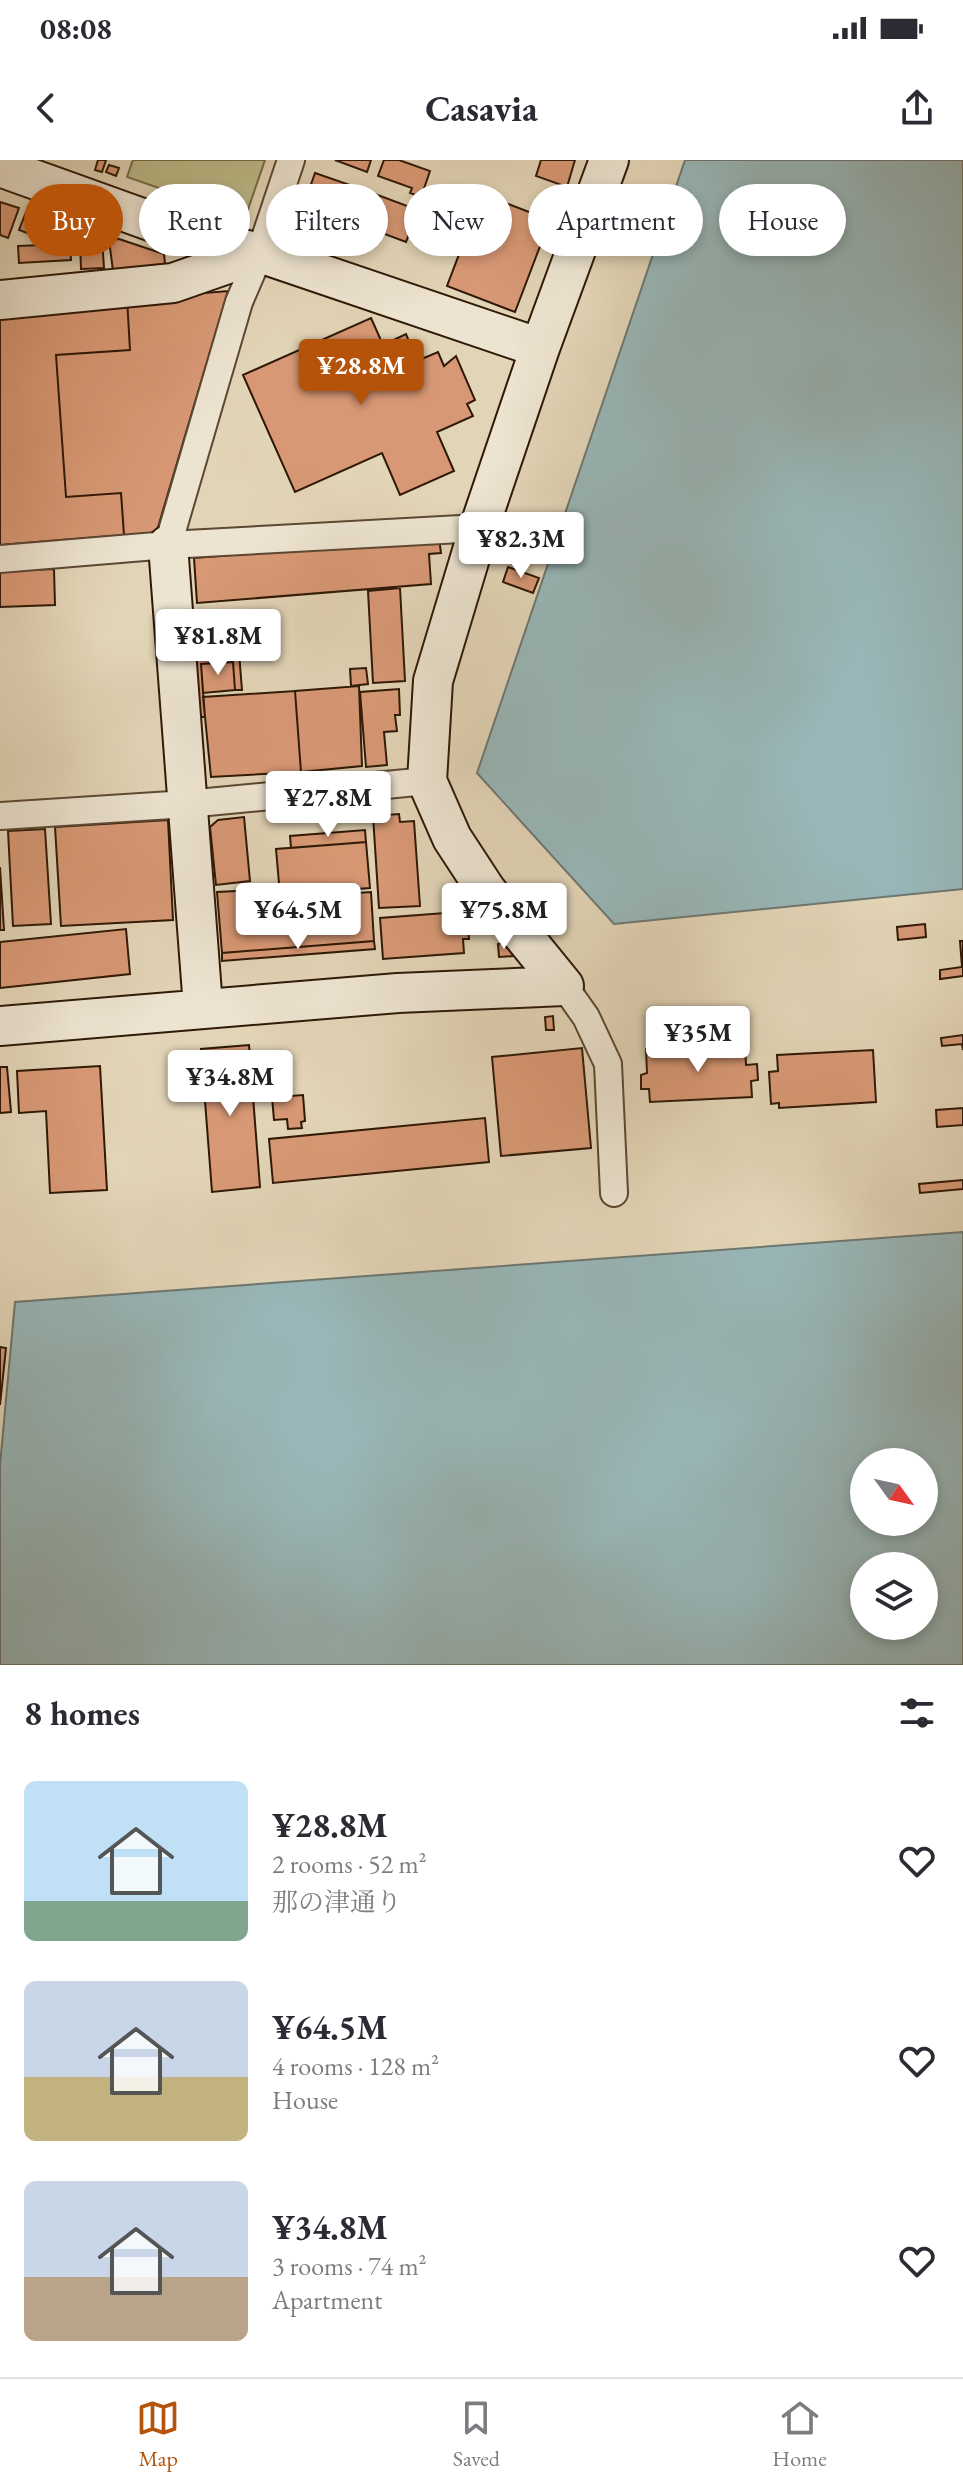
<!DOCTYPE html>
<meta charset="utf-8">
<style>
body{margin:0;font-family:"EB Garamond","Noto Serif JP",serif;background:#f2f2f3;color:#2b2b33;height:100vh;display:flex;flex-direction:column;font-size:30px;white-space:nowrap}
*{box-sizing:border-box;margin:0}
p{font-size:26px;color:#7c7c81}
.icon{flex:none;width:44px;height:44px;fill:none;stroke:currentColor;stroke-width:2;stroke-linecap:round;stroke-linejoin:round}
.map{position:relative;height:1505px;overflow:hidden}
.side{display:flex;flex-direction:column;background:#fff;flex:1}
.side>*{flex:none}
.guide{position:absolute;left:24px;top:24px;width:916px;height:72px;display:flex;gap:16px}
.needle{width:52px;rotate:123deg}
.controls{position:absolute;left:850px;top:1288px;display:grid;gap:16px}
.controls a{display:grid;place-items:center;width:88px;height:88px;border-radius:50%;background:#fff;box-shadow:0 4px 12px #0003;font-size:40px}
.price{position:absolute;translate:-50% -68px;padding:0 18px;border-radius:8px;background:#fff;color:#222;font-size:26px;line-height:52px;filter:drop-shadow(0 2px 4px #0008)}
.price::after{content:'';position:absolute;left:50%;top:48px;width:24px;height:18px;margin-left:-12px;background:inherit;clip-path:polygon(0 0,100% 0,50% 100%)}
.price.current{background:#b45309;color:#fff}
ul{padding:0;list-style:none}
li{display:flex;align-items:center;gap:24px;height:200px;padding:0 24px}
li span{display:grid;place-items:center;flex:none;width:224px;height:160px;border-radius:12px;color:#555}
li>.icon{margin-inline-start:auto}
span .icon{width:96px;height:96px;fill:#fffc;stroke-width:1}
li b{font-size:34px}
h2{display:flex;justify-content:space-between;align-items:center;height:96px;padding:0 24px;font-size:34px}
.pill{padding:0 28px;border-radius:36px;background:#fff;box-shadow:0 4px 12px #0003;font-size:28px;line-height:72px}
.pill.current{background:#b45309;color:#fff}
.status{display:flex;justify-content:space-between;align-items:center;height:56px;padding:0 40px;background:#fff;direction:ltr}
.status svg{height:22px;fill:currentColor}
header{display:flex;justify-content:space-between;align-items:center;height:104px;padding:0 24px;background:#fff;font-size:36px;font-weight:700}
.dock{display:flex;justify-content:space-around;align-items:center;height:112px;border-top:2px solid #e1e1e2;background:#fff;font-size:22px;color:#7c7c81}
.dock a{display:grid;justify-items:center;gap:4px}
.dock .current{color:#b45309}
.map>svg:first-child{display:block}
</style>
<div class="status"><b>08:08</b><svg viewBox="0 0 49 12"><path d="M0 12V9h3v3zM5 12V6h3v6zM10 12V3h3v9zM15 12V0h3v12zM26 1h20v11H26zM47 4h2v5h-2z"/></svg></div>
<header><svg class="icon" aria-label="back" viewBox="0 0 24 24"><path d="M15 5l-7 7 7 7"/></svg>Casavia<svg class="icon" aria-label="share" viewBox="0 0 24 24"><path d="M12 15V3M7 8l5-5 5 5M5 13v7h14v-7"/></svg></header>
<div class="map">
<svg width="963" height="1505" viewBox="0 0 963 1505">
<rect width="100%" height="100%" fill="#e2d4b6"/>
<filter id="stains"><feTurbulence type="fractalNoise" baseFrequency=".0025" numOctaves="4"/><feColorMatrix values="0 0 0 0 .2 0 0 0 0 .09 0 0 0 0 .02 0 0 0 .5 -.17"/></filter>
<radialGradient id="worn" r=".72"><stop offset=".6" stop-color="#630" stop-opacity="0"/><stop offset="1" stop-color="#630" stop-opacity=".3"/></radialGradient>
<path fill="#bcba88" stroke="#766a47" stroke-width="2" d="M133,0H265L245,58L127,17Z"/>
<path fill="#98b6b7" stroke="#6e7770" stroke-width="2" fill-rule="evenodd" d="M685,0H963V729L614,764L477,613Z
M963,1072V1505H0V1305L15,1142ZM864,1302H924V1362H864ZM864,1406H924V1466H864Z"/>
<path fill="#d89875" stroke="#2f1906" stroke-width="2" d="M98,0H106L102,12L95,10Z
M335,0H371L367,12Z
M384,0H399L430,11L421,37L410,33L412,28L378,16Z
M541,0H575L567,27L536,16Z
M109,5L119,8L116,16L106,12Z
M315,13L350,25L326,91L292,79Z
M359,28L418,50L406,82L347,60Z
M482,34L550,60L515,152L447,126Z
M0,42L19,48L8,78L0,75Z
M28,47L49,56L40,78L19,70Z
M56,59L77,66L73,75L50,76Z
M102,78L104,108L81,109L80,79Z
M119,79L164,94L165,104L113,111L109,80Z
M70,84L71,100L19,103L18,86Z
M228,131L156,374L0,385V150Z
M127,138L130,190L56,195L66,337L121,333L124,375L0,385V150Z
M371,158L383,185L406,174L417,201L438,192L444,206L456,196L475,240L467,244L473,256L437,272L454,311L400,335L382,293L295,332L243,215Z
M439,378L441,393L429,394L431,424L197,443L194,398Z
M508,407L539,418L533,433L503,422Z
M54,409L55,445L0,447V411Z
M400,428L405,521L373,523L368,431Z
M239,493L242,530H235L233,502L201,504L205,557H200L196,496Z
M233,502L235,530L203,533L201,504Z
M366,508L368,524L351,526L350,509Z
M359,526L362,606L301,612L295,531Z
M399,529L400,555H395L397,571L384,572L387,605L366,607L360,532Z
M295,531L301,612L211,617L203,537Z
M399,654L400,662L414,661L420,746L379,748L373,656Z
M244,657L250,721L216,725L210,667L218,660Z
M168,660L173,760L61,766L55,667Z
M45,669L51,764L13,766L8,671Z
M365,670L366,682L291,688L290,676Z
M366,682L370,728L280,735L276,689Z
M0,707L4,770H0Z
M257,730L258,740L371,732L374,781L222,793L217,732Z
M471,751L472,768H468L469,779H463L464,793L383,799L380,758Z
M925,764L926,777L898,780L897,767Z
M126,769L130,814L0,828V782Z
M374,781L375,789L222,801V793Z
M960,781H963V816L940,819V810L962,807Z
M503,783L514,796L499,797L498,784Z
M553,856L554,870H546L545,857Z
M963,875V890L962,884L942,886L941,878Z
M249,885L260,1027L212,1032L201,889Z
M745,885L746,905L757,904L758,920L751,921L752,937L650,942L649,929H641V915L647,913L646,889Z
M582,888L591,988L501,996L492,897Z
M873,890L876,942L779,948V943L771,944L769,912L778,911L777,895Z
M100,906L107,1030L50,1033L46,951L19,953L17,911Z
M0,907H7L11,952L0,953Z
M290,923L291,936L303,935L305,961L301,962L302,968L288,969L287,959L274,960L271,925Z
M963,948V965L937,967L936,950Z
M485,958L489,1002L273,1023L269,979Z
M963,1020V1029L920,1033L919,1024Z
M0,1187L6,1188L0,1245Z"/>
<g fill="none" stroke-linecap="round" stroke-linejoin="round">
<g stroke="#5c4832" stroke-width="30">
<path id="street" d="M168,385L239,142L260,93L291,0
M0,399L168,385L479,368
M0,656L187,644L427,621
M564,826L586,857L608,904L614,1033"/>
</g>
<g stroke="#2f1906" stroke-width="42">
<path id="secondary" d="M0,7L203,80L260,93L540,188
M0,140L173,123L259,93
M168,385L203,847
M564,826L486,730L452,678L427,621L433,521L479,368L540,188L609,0
M0,866L398,833L564,826"/>
</g>
<use href="#street" stroke="#ece3d0" stroke-width="26"/>
<use href="#secondary" stroke="#ece3d0" stroke-width="38"/>
</g>
<rect width="100%" height="100%" filter="url(#stains)"/>
<rect width="100%" height="100%" fill="url(#worn)"/>
</svg>
<div class="controls">
<a><svg class="needle" viewBox="-14 -14 28 28"><path d="M0-13l5 13h-10z" fill="#e53935"/><path d="M0 13l5-13h-10z" fill="#7c7c81"/></svg></a>
<a><svg class="icon" aria-label="layers" viewBox="0 0 24 24"><path d="M12 4l9 5-9 5-9-5zM3 14l9 5 9-5"/></svg></a>
</div>
<b class="price current" style="left:361px;top:247px">¥28.8M</b>
<b class="price" style="left:521px;top:420px">¥82.3M</b>
<b class="price" style="left:218px;top:517px">¥81.8M</b>
<b class="price" style="left:328px;top:679px">¥27.8M</b>
<b class="price" style="left:298px;top:791px">¥64.5M</b>
<b class="price" style="left:504px;top:791px">¥75.8M</b>
<b class="price" style="left:698px;top:914px">¥35M</b>
<b class="price" style="left:230px;top:958px">¥34.8M</b>
<div class="guide">
<a class="pill current">Buy</a>
<a class="pill">Rent</a>
<a class="pill">Filters</a>
<a class="pill">New</a>
<a class="pill">Apartment</a>
<a class="pill">House</a>
</div>
</div>
<section class="side">
<h2>8 homes<svg class="icon" aria-label="filters" viewBox="0 0 24 24"><path d="M4 7h16M4 17h16"/><circle cx="9" cy="7" r="2"/><circle cx="15" cy="17" r="2"/></svg></h2>
<ul>
<li><span style="background:linear-gradient(#bfe0f5 75%,#7fa58c 0)"><svg class="icon" aria-label="home" viewBox="0 0 24 24"><path d="M3 11l9-7 9 7M6 9v11h12V9"/></svg></span><div><b>¥28.8M</b><p>2 rooms · 52 m²</p><p>那の津通り</p></div><svg class="icon" aria-label="heart" viewBox="0 0 24 24"><path d="M12 20l-8-8c-3-5 5-10 8-4 3-6 11-1 8 4z"/></svg></li>
<li><span style="background:linear-gradient(#c9d6e8 60%,#c2b280 0)"><svg class="icon" aria-label="home" viewBox="0 0 24 24"><path d="M3 11l9-7 9 7M6 9v11h12V9"/></svg></span><div><b>¥64.5M</b><p>4 rooms · 128 m²</p><p>House</p></div><svg class="icon" aria-label="heart" viewBox="0 0 24 24"><path d="M12 20l-8-8c-3-5 5-10 8-4 3-6 11-1 8 4z"/></svg></li>
<li><span style="background:linear-gradient(#c9d6e8 60%,#b9a48a 0)"><svg class="icon" aria-label="home" viewBox="0 0 24 24"><path d="M3 11l9-7 9 7M6 9v11h12V9"/></svg></span><div><b>¥34.8M</b><p>3 rooms · 74 m²</p><p>Apartment</p></div><svg class="icon" aria-label="heart" viewBox="0 0 24 24"><path d="M12 20l-8-8c-3-5 5-10 8-4 3-6 11-1 8 4z"/></svg></li>
</ul>
</section>
<nav class="dock">
<a class="current"><svg class="icon" aria-label="map" viewBox="0 0 24 24"><path d="M3 6l6-2 6 2 6-2v14l-6 2-6-2-6 2zM9 4v14M15 6v14"/></svg>Map</a>
<a><svg class="icon" aria-label="saved" viewBox="0 0 24 24"><path d="M7 4h10v16l-5-4-5 4z"/></svg>Saved</a>
<a><svg class="icon" aria-label="home" viewBox="0 0 24 24"><path d="M3 11l9-7 9 7M6 9v11h12V9"/></svg>Home</a>
</nav>
